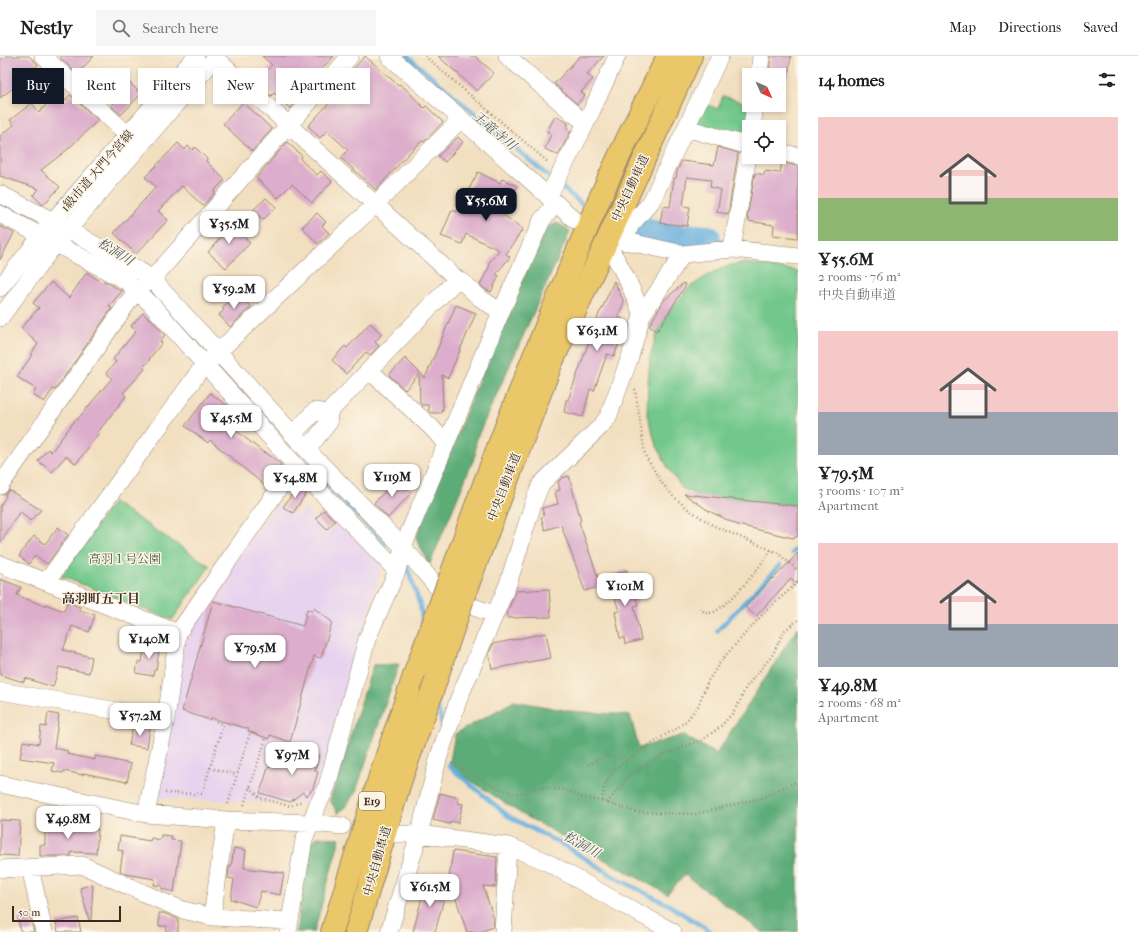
<!DOCTYPE html>
<meta charset="utf-8">
<style>
body{margin:0;font-family:"IM FELL French Canon","Noto Serif JP",serif;background:#f6f6f6;color:#202124;height:100vh;display:flex;flex-direction:column;font-size:15px;white-space:nowrap}
*{box-sizing:border-box;margin:0}
p{font-size:13px;color:#757577}
.icon{flex:none;width:22px;height:22px;fill:none;stroke:currentColor;stroke-width:2;stroke-linecap:round;stroke-linejoin:round}
.map{position:relative;flex:1;overflow:hidden}
.drawer{display:flex;flex-direction:column;background:#fff;width:340px}
.drawer>*{flex:none}
.guide{position:absolute;left:12px;top:12px;width:380px;height:36px;display:flex;gap:8px}
.needle{width:26px;rotate:135deg}
.buttons{position:absolute;left:742px;top:12px;display:grid;gap:8px}
.buttons a{display:grid;place-items:center;width:44px;height:44px;border-radius:0px;background:#fff;box-shadow:0 2px 6px #0003;font-size:20px}
.scale{position:absolute;left:12px;bottom:10px;width:109px;box-sizing:border-box;padding-left:4px;border:2px solid #3b2a1e;border-top:0;font-size:11px;line-height:14px;white-space:nowrap;color:#3b2a1e;-webkit-text-stroke:3px #fcf5e5;paint-order:stroke}
.price{position:absolute;translate:-50% -34px;padding:0 9px;border-radius:8px;background:#fff;color:#222;font-size:13px;line-height:26px;filter:drop-shadow(0 1px 2px #0008)}
.price::after{content:'';position:absolute;left:50%;top:24px;width:12px;height:9px;margin-left:-6px;background:inherit;clip-path:polygon(0 0,100% 0,50% 100%)}
.price.on{background:#111827;color:#fff}
ul{padding:0;list-style:none}
li{display:grid;align-content:center;gap:8px;height:212px;padding:0 20px}
li span{display:grid;place-items:center;height:124px;border-radius:0px;color:#555}
li>.icon{margin-inline-start:auto}
span .icon{width:72px;height:72px;fill:#fffc;stroke-width:1}
li b{font-size:17px}
h2{display:flex;justify-content:space-between;align-items:center;height:48px;padding:0 20px;font-size:17px}
.pill{padding:0 14px;border-radius:0px;background:#fff;box-shadow:0 2px 6px #0003;font-size:14px;line-height:36px}
.pill.on{background:#111827;color:#fff}
header{display:flex;align-items:center;gap:24px;box-sizing:border-box;height:56px;padding:0 20px;background:#fff;border-bottom:1px solid #e0e0e0}
header strong{font-size:19px}
nav{display:flex;gap:22px;margin-inline-start:auto;font-size:14px}
.search{width:280px;height:36px;background:#f6f6f6;display:flex;align-items:center;gap:10px;box-sizing:border-box;padding:0 14px;border-radius:0px;color:#757577;font-size:15px}
main{display:flex;flex:1;min-height:0}
.map>svg:first-child{display:block}
</style>
<header>
<strong>Nestly</strong>
<div class="search"><svg class="icon" aria-label="search" viewBox="0 0 24 24"><circle cx="10" cy="10" r="6"/><path d="M15 15l6 6"/></svg>Search here</div>
<nav><a>Map</a><a>Directions</a><a>Saved</a></nav>
</header>
<main>
<div class="map">
<svg width="798" height="876" viewBox="0 0 798 876">
<rect width="100%" height="100%" fill="#fcf5e5"/>
<filter id="ink" filterUnits="userSpaceOnUse"><feTurbulence type="fractalNoise" baseFrequency=".025" numOctaves="2"/><feDisplacementMap in="SourceGraphic" scale="8" xChannelSelector="R" yChannelSelector="G"/><feConvolveMatrix kernelMatrix="1 2 1 2 8 2 1 2 1" color-interpolation-filters="sRGB"/></filter>
<filter id="wash" filterUnits="userSpaceOnUse"><feTurbulence type="fractalNoise" baseFrequency=".012" numOctaves="4" result="noise"/><feDisplacementMap in="SourceGraphic" scale="16" xChannelSelector="R" yChannelSelector="G"/><feGaussianBlur stdDeviation="0.9" result="paint"/><feColorMatrix in="noise" values="0 0 0 0 0 0 0 0 0 0 0 0 0 0 0 0 0 1.4 0 .05"/><feComposite in="paint" operator="in"/></filter>
<g filter="url(#wash)">
<rect width="100%" height="100%" fill="#f2dfc0"/>
<path fill="#e7d2ef" d="M276,447L296,460L304,452L327,476L341,463L383,505L365,570L329,717L311,748L157,742L186,579Z"/>
<path fill="#71c78c" stroke="#567855" d="M723,40L751,49L746,84L694,70L703,47L718,53Z
M745,207L798,215V450L699,440L682,432L669,414L656,388L647,359L648,327L650,301L659,271L674,249L690,231L711,217L731,209Z
M113,446L210,510L172,564L61,520Z"/>
<path fill="#5cac78" stroke="#4c6b4b" d="M557,167L565,171L570,176L476,384L475,400L429,510L416,481L488,301L546,172Z
M798,571V876H762L685,819L667,838L520,757L449,710L455,678L514,645L570,655L630,659L639,692L683,679L716,698Z
M399,608L356,735L347,749L338,758L330,744L373,609Z
M317,781L340,782L314,876H296L309,789Z"/>
<g fill="none" stroke-linecap="round" stroke-linejoin="round">
<path stroke="#66afde" stroke-width="4.5" d="M407,0L553,124
M559,129L582,148
M194,282L203,293
M302,404L386,488
M792,497L798,491
M404,506L406,508L420,549L423,569
M717,575L780,509
M437,647L442,669
M449,710L508,760L565,790L620,824L669,849L711,876"/>
<path stroke="#66afde" stroke-width="26" d="M642,174L652,177L708,182"/>
</g>
<g id="blocks">
<path fill="#dcadcc" d="M5,0H29L38,9L21,26L0,42V5Z
M59,0H94L77,18Z
M262,0H334L317,18L319,20L290,53L274,37L271,40L256,26L272,9Z
M365,0L398,29L399,28L407,34L424,52L426,50L443,66L424,86L422,85L409,97L376,134L341,102L348,94L327,75L320,82L308,70L333,43L329,40Z
M438,0H475L494,17L477,35Z
M580,0H604L587,18L593,23L581,36L585,39L577,48L554,28Z
M771,0H791L788,21L769,18Z
M128,25L141,38L121,59L111,50L116,45L112,41Z
M70,39L98,64L67,94L41,114L60,131L43,149L33,139L39,133L0,120V80L14,69L10,64L32,47L39,57L52,42L55,45L60,40L65,45Z
M243,46L272,73L252,95L223,68Z
M555,60L568,67L567,73L571,75L558,99L545,93L551,78L547,76Z
M458,81L463,86L445,106L438,100Z
M287,86L302,100L300,103L317,119L321,115L332,125L312,147L292,128L278,142L256,122Z
M178,87L185,94L188,90L193,94L195,91L207,103L206,105L225,124L214,135L215,137L203,150L182,130L158,155L168,164L136,198L114,177L156,131L145,121Z
M718,91L738,97L728,158L717,156L721,134L710,131L711,124L687,121L683,150L690,151L687,170L660,167L663,150L670,151L674,122H676L677,115L682,105L714,109Z
M782,107L798,110V182L773,179L774,169L748,165L749,163L747,162L755,117L764,119L765,115L780,117Z
M478,116L500,127L502,123L517,130L502,158L523,173L506,198L510,201L496,218L499,220L491,236L485,233L480,229L490,209L488,208L499,194L466,178L462,188L441,180L452,154L457,156Z
M266,142L276,151L263,164L253,154Z
M317,157L326,166L322,170L329,177L318,188L302,171Z
M229,166L250,187L226,212L208,196L221,181L217,177Z
M0,170L14,177L0,204Z
M87,216L102,227L104,225L122,235L109,250L112,252L55,334L53,333L44,346L33,339L36,333L17,321L32,299L31,298L38,288L21,272L39,252L33,247L51,226L69,242Z
M614,225L624,246L618,261L623,263L615,286L619,287L614,300L607,298L594,335L590,333L583,361L564,356L566,344H568L600,255H601Z
M684,227L686,229L657,275L649,270L664,244Z
M236,237L251,251L230,271L219,259L224,254L222,252Z
M456,249L476,257L448,322L442,319L443,354H441V357H431L429,355L428,349H422L420,347L419,318L405,334L389,319L405,302L425,322Z
M143,257L149,263L150,262L165,279L160,285L162,287L149,303L150,304L143,311L145,313L123,337L126,340L98,376L99,377L76,408L66,400L52,416L38,405L48,393L51,396L76,363L77,364L112,322L106,317L116,306L113,303L136,275L131,270Z
M370,267L382,278L375,286L379,290L370,299L366,296L346,318L332,304L345,290L347,292Z
M210,337L231,352L235,357L228,368L264,397L265,396L281,408L264,429L210,384L208,387L185,370Z
M569,420L581,465L579,466L601,530L585,535L561,469L545,474L541,461L544,460L542,452L558,448L555,436L560,434L558,426L562,422Z
M397,423L411,437L388,462L374,447Z
M299,429L307,436L293,457L283,451Z
M9,434L41,454L30,465L20,455L0,487V450L6,440L5,439Z
M684,438L798,450V480L793,482L738,469L709,455Z
M324,454L335,465L327,473L316,462Z
M58,471L68,479L47,508L35,499L29,508L19,500L34,480L45,488Z
M798,497V529L791,522L756,560L745,551L772,522L773,523Z
M627,514L638,549L634,550L641,584L625,588L624,582H620L615,556L619,555L608,520Z
M0,523L21,531L17,539L44,550L45,548L64,555L67,546L80,551L79,554L95,559L89,576L72,570L63,594L92,601L89,617L59,611L53,631L25,622L24,626L0,619Z
M549,533L551,561L507,562L509,552L516,535Z
M213,545L303,570L307,553L312,555L314,552L332,566L321,602L314,600L290,686L270,679L269,683L248,675L249,673L211,662L210,664L182,655Z
M546,577L551,602L492,613L489,597L493,588Z
M145,586L160,589L156,614H154L153,620L136,617L138,606H142Z
M48,657L59,659L54,692L68,695L67,698L95,704V700L131,708L127,726L83,717V719L64,715L63,717L52,715L54,707L20,702L23,685L39,688L41,670L46,671Z
M133,669L150,672L147,692L129,689Z
M301,692L319,699L315,714L318,716L313,733L306,740L303,736L290,746L260,737L268,712Z
M440,737L459,742L458,747L463,748L458,767L451,765L450,768L433,764Z
M0,764L20,765L18,800L0,799Z
M45,767H67L66,771L98,773L96,797L71,796V800H40V789H45Z
M161,779L172,780L171,784L181,785L174,836L162,833V830L154,829L155,823L125,818L120,815L123,795L118,794L120,780L150,785L151,782L160,784Z
M234,792L246,794L244,812L284,817L280,839L261,835L256,851L231,843L234,823L228,822L229,811H231Z
M453,795L497,801L496,831L483,830L494,863L493,871L480,876H467L449,822Z
M426,826L447,831L435,876H413Z
M93,828L91,864H89L80,832Z
M159,857H164L178,863V876H166L167,870H159Z
M30,860L34,876H21L18,863Z
M78,862L81,876H58L56,866Z"/>
</g>
</g>
<g filter="url(#ink)">
<use href="#blocks" fill-opacity="0" stroke="#96846f" stroke-width="1"/>
<g fill="none" stroke-linecap="round" stroke-linejoin="round">
<g stroke="#96846f" stroke-width="18">
<path id="minor" d="M43,0L128,79
M389,0L459,61L576,165
M507,0L574,58L586,67
M215,2L457,223L465,228L480,242L501,256
M759,19L761,0
M752,71L755,49
M686,72L749,90
M779,96L798,100
M0,138L53,165L137,213L152,223L307,394L403,491L437,531L453,544L494,558
M548,141L586,67L617,0
M0,158L126,225L150,247L295,409L397,515
M617,183L683,198L732,193L798,200
M625,186L630,170L651,146L720,0
M732,193L749,94
M612,196C624,216 634,237 642,259
M0,232L53,165L196,0
M0,262L49,196L217,0
M370,315L432,372L446,388
M293,378L315,355L328,357
M307,394L329,366L328,357L457,223
M0,430L136,235L152,223L350,0
M0,508L178,577
M47,525L204,309L376,148L454,70L459,61
M0,635L166,663
M0,728L146,758L226,764L310,767L342,770
M146,758L166,663L178,577L295,409
M395,778H419L508,790L545,805L609,841L673,876
M30,811L44,876
M0,813L82,809L159,844L183,854L212,861L289,865
M212,861L226,764
M288,876L304,784L316,753L327,730L367,583L397,515L403,491L501,256L542,164L556,147
M389,876L419,778L439,700L459,642L508,528L533,448L541,428L600,371L608,361L630,301L642,259L683,198
M503,876L508,790"/>
</g>
<g stroke="#96846f" stroke-width="24">
<path id="highway" d="M450,522C495,394 546,267 600,142C621,94 645,47 668,0
M465,536L551,308L691,0
M332,876L380,720L416,614
M356,876L400,726L431,639"/>
</g>
<path stroke="#96846f" stroke-width="2.5" stroke-dasharray="1 3" stroke-linecap="butt" d="M425,0L549,107
M635,333L645,399L662,427L673,440L688,453L714,470L778,497L798,515
M700,552L705,557C708,557 711,557 714,556C734,545 758,513 771,494
M452,707L498,732L514,738L529,736L537,731L566,734L584,742L602,745L635,756L696,758L761,742L798,725
M588,709C603,700 611,696 627,705
M210,712L237,719
M250,731L260,742L290,750L302,745
M165,737L202,738L223,669L213,664
M602,745L604,731L613,714L665,679L676,673L687,664L698,650L708,625L723,602L765,556L798,526
M607,747L630,719L661,700L702,684L719,672L732,658L740,645L746,631L772,600L784,575L798,564
M228,748L250,677
M244,749L266,682"/>
<use href="#minor" stroke="#fff" stroke-width="17"/>
<use href="#highway" stroke="#eac769" stroke-width="22"/>
<g stroke="#96846f" stroke-width="24" stroke-linecap="butt">
<path id="highway-bridge" d="M416,614L450,522
M431,639L465,536"/>
</g>
<use href="#highway-bridge" stroke="#eac769" stroke-width="22"/>
</g>
</g>
<g text-anchor="middle" stroke-width="3" stroke-linejoin="round" paint-order="stroke">
<rect fill="#fcf5e5" stroke="#75675a" stroke-width="1" x="359" y="736" width="26" height="18" rx="3"/>
<g font-size="11" font-weight="bold" fill="#3b2a1e">
<text x="372" y="749">E19</text>
</g>
<g font-size="12" fill="#3b2a1e" stroke="#fcf5e5">
<text transform="translate(97 115) rotate(-49)" y="4">1級市道 大門今宮線</text>
<text transform="translate(630 132) rotate(-65)" y="4">中央自動車道</text>
<text transform="translate(504 431) rotate(-69)" y="4">中央自動車道</text>
<text transform="translate(377 805) rotate(-74)" y="4">中央自動車道</text>
</g>
<g font-size="12" fill="#4b593f" stroke="#fcf5e5">
<text x="125" y="507">高羽１号公園</text>
</g>
<g font-size="13" font-style="italic" fill="#4a5961" stroke="#fcf5e5">
<text transform="translate(495 74) rotate(40)" y="5">王竜寺川</text>
<text transform="translate(116 195) rotate(32)" y="5">松洞川</text>
<text transform="translate(582 788) rotate(30)" y="5">松洞川</text>
</g>
<g font-size="13" font-weight="bold" fill="#3b2a1e" stroke="#fcf5e5">
<text x="101" y="547">高羽町五丁目</text>
</g>
</g>
</svg>
<div class="buttons">
<a><svg class="needle" viewBox="-14 -14 28 28"><path d="M0-13l5 13h-10z" fill="#e53935"/><path d="M0 13l5-13h-10z" fill="#757577"/></svg></a>
<a><svg class="icon" aria-label="locate" viewBox="0 0 24 24"><circle cx="12" cy="12" r="6"/><path d="M12 2v4M12 18v4M2 12h4M18 12h4"/></svg></a>
</div>
<div class="scale">50 m</div>
<b class="price on" style="left:486px;top:166px">¥55.6M</b>
<b class="price" style="left:229px;top:189px">¥35.5M</b>
<b class="price" style="left:234px;top:254px">¥59.2M</b>
<b class="price" style="left:597px;top:296px">¥63.1M</b>
<b class="price" style="left:231px;top:383px">¥45.5M</b>
<b class="price" style="left:392px;top:442px">¥119M</b>
<b class="price" style="left:295px;top:443px">¥54.8M</b>
<b class="price" style="left:625px;top:551px">¥101M</b>
<b class="price" style="left:149px;top:604px">¥140M</b>
<b class="price" style="left:255px;top:613px">¥79.5M</b>
<b class="price" style="left:140px;top:681px">¥57.2M</b>
<b class="price" style="left:292px;top:720px">¥97M</b>
<b class="price" style="left:68px;top:784px">¥49.8M</b>
<b class="price" style="left:430px;top:852px">¥61.5M</b>
<div class="guide">
<a class="pill on">Buy</a>
<a class="pill">Rent</a>
<a class="pill">Filters</a>
<a class="pill">New</a>
<a class="pill">Apartment</a>
</div>
</div>
<section class="drawer">
<h2>14 homes<svg class="icon" aria-label="filters" viewBox="0 0 24 24"><path d="M4 7h16M4 17h16"/><circle cx="9" cy="7" r="2"/><circle cx="15" cy="17" r="2"/></svg></h2>
<ul>
<li><span style="background:linear-gradient(#f6c9c9 65%,#8fb573 0)"><svg class="icon" aria-label="home" viewBox="0 0 24 24"><path d="M3 11l9-7 9 7M6 9v11h12V9"/></svg></span><div><b>¥55.6M</b><p>2 rooms · 76 m²</p><p>中央自動車道</p></div></li>
<li><span style="background:linear-gradient(#f6c9c9 65%,#9aa5b1 0)"><svg class="icon" aria-label="home" viewBox="0 0 24 24"><path d="M3 11l9-7 9 7M6 9v11h12V9"/></svg></span><div><b>¥79.5M</b><p>3 rooms · 107 m²</p><p>Apartment</p></div></li>
<li><span style="background:linear-gradient(#f6c9c9 65%,#9aa5b1 0)"><svg class="icon" aria-label="home" viewBox="0 0 24 24"><path d="M3 11l9-7 9 7M6 9v11h12V9"/></svg></span><div><b>¥49.8M</b><p>2 rooms · 68 m²</p><p>Apartment</p></div></li>
</ul>
</section>
</main>
